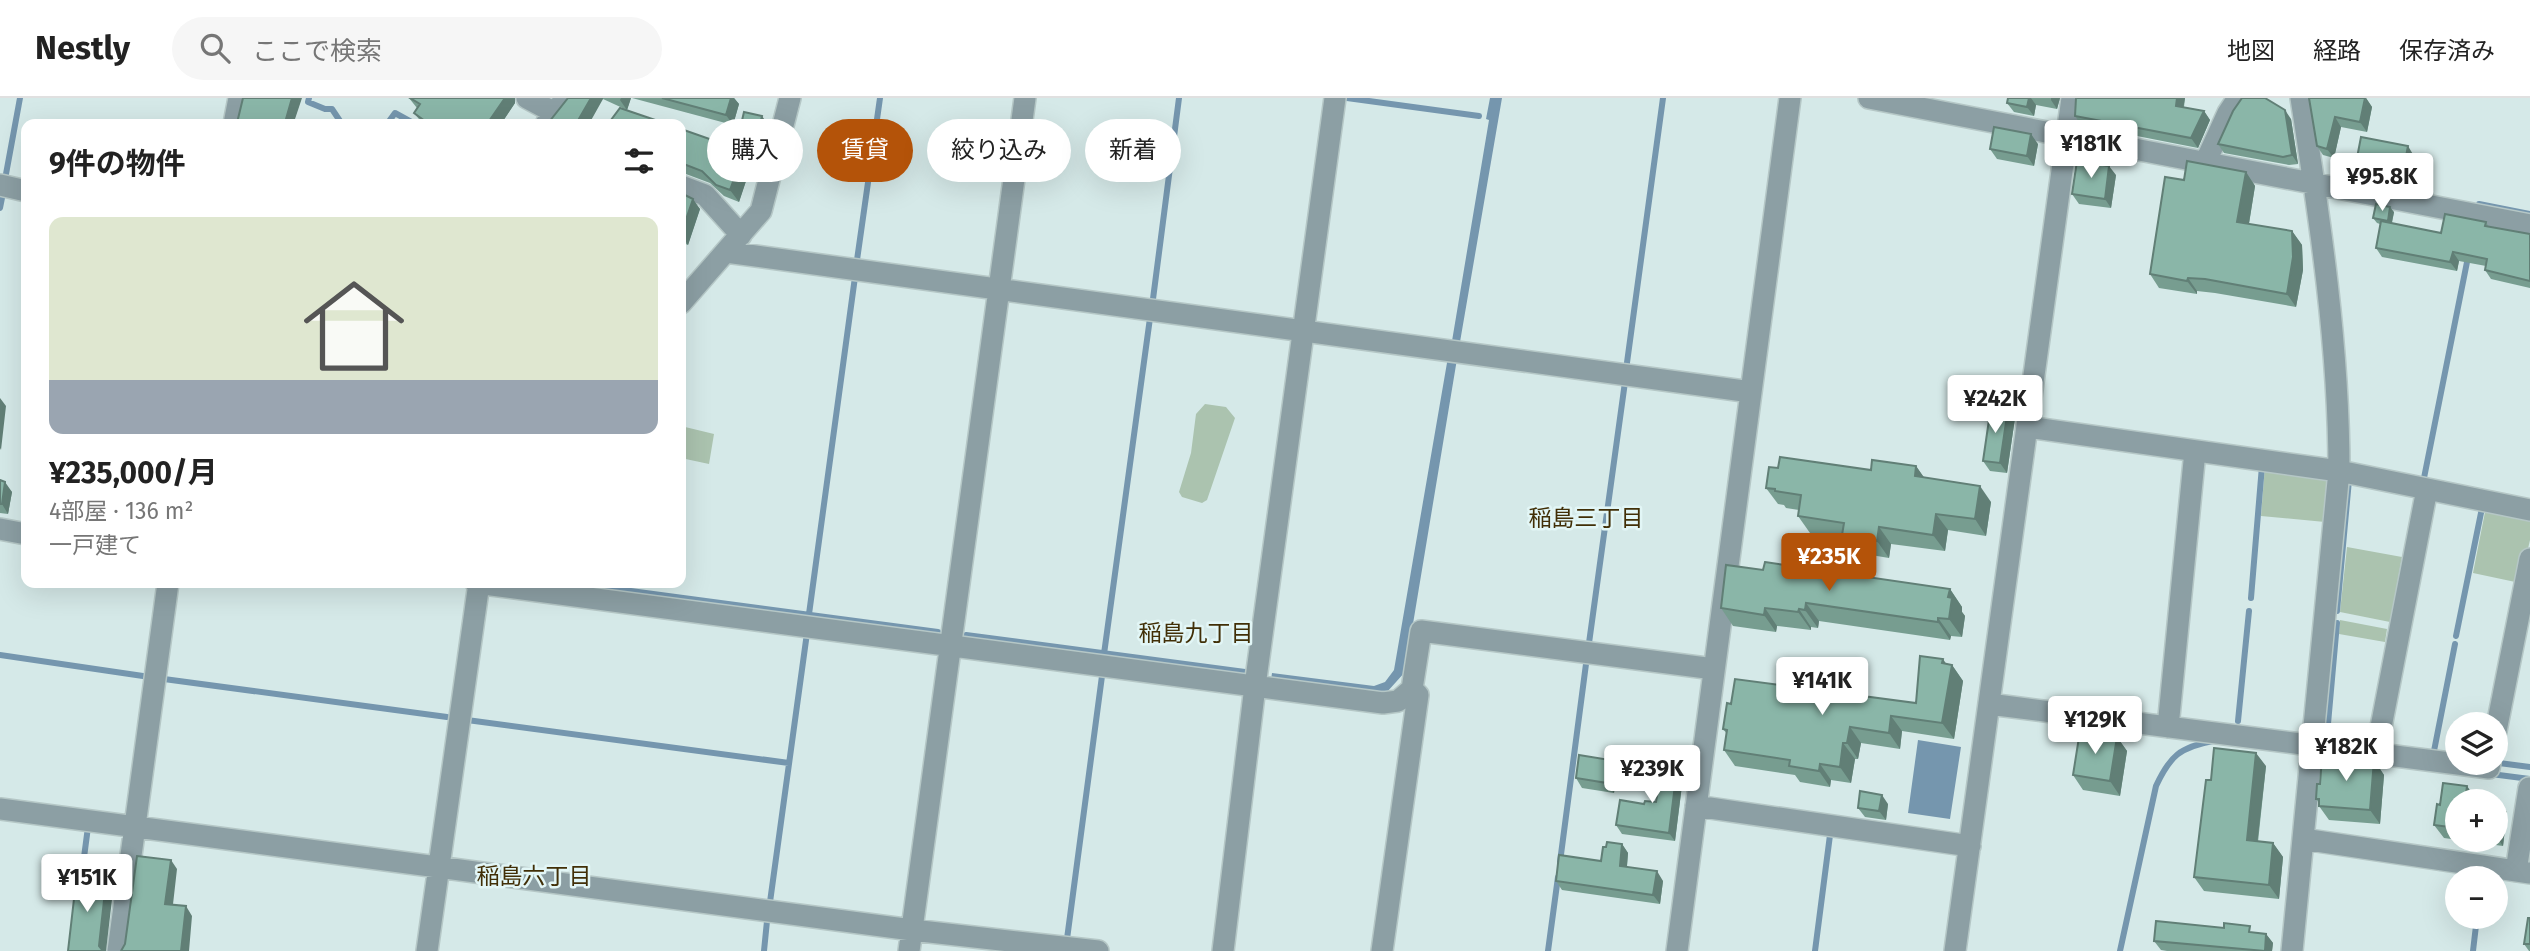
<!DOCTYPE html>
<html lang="ja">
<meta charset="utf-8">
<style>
body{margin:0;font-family:"Fira Sans","Noto Sans JP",sans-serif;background:#f6f6f6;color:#222;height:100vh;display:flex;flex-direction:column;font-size:26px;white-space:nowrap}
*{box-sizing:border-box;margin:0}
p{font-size:23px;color:#767676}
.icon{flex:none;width:38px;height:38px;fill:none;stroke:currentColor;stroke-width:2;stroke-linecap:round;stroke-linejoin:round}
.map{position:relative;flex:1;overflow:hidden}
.panel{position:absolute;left:21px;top:21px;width:665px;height:469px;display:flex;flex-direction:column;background:#fff;border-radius:14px;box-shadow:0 7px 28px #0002}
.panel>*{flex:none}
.guide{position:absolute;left:707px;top:21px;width:665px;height:63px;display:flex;gap:14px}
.fabs{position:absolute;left:2445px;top:614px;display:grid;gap:14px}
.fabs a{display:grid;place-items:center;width:63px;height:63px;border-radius:50%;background:#fff;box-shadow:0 7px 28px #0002;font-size:35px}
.price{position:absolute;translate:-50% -60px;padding:0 16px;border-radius:7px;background:#fff;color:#222;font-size:23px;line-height:46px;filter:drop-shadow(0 2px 4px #0008)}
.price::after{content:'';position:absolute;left:50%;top:42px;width:21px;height:16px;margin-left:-10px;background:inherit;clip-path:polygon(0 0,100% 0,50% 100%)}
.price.selected{background:#b45309;color:#fff}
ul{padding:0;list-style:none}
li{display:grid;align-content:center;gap:14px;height:371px;padding:0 28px}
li+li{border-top:2px solid #e0e0e0}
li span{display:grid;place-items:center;height:217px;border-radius:14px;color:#555}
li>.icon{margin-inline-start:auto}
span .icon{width:126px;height:126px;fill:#fffc;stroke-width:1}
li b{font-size:30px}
h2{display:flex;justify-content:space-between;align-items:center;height:84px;padding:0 28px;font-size:30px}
.pill{padding:0 24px;border-radius:32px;background:#fff;box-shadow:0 7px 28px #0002;font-size:24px;line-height:63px}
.pill.selected{background:#b45309;color:#fff}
header{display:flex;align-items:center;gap:42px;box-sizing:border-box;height:98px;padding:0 35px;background:#fff;border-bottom:2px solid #e0e0e0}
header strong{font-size:33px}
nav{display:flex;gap:38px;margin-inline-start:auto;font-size:24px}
.search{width:490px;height:63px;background:#f6f6f6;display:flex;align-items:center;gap:18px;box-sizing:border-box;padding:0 24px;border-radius:38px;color:#767676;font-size:26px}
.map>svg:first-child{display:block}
</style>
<header>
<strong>Nestly</strong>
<div class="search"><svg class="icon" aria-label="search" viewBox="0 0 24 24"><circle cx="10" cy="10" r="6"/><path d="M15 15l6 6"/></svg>ここで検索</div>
<nav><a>地図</a><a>経路</a><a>保存済み</a></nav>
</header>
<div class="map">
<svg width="2530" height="853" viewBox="0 0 2530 853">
<rect width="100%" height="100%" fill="#d5e9e8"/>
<path fill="#abc3af" d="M1205,306L1226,309L1235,320L1207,402L1202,405L1182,399L1179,394L1191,355L1196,316Z
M681,328L714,336L709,366L681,360Z
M2265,368L2329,377L2325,424L2261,418Z
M2486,409L2530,418V442L2520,485L2473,475Z
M2347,449L2402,459L2390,524L2340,514Z
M2340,522L2387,531L2385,544L2339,536Z"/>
<path fill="#7596ae" d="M1490,0H1502L1460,244L1452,243L1489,22L1486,21Z
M1448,259L1457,261L1405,574L1387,594L1377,596L1271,582L1272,575L1374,588L1385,584L1394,572Z
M1918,642L1961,649L1950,721L1908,715Z"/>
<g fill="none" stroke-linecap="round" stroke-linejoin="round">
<path stroke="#7596ae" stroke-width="6" d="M309,0L308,4L325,11H332L342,26
M1347,0L1479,18
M387,26L395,15L415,26
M6,76L20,0
M2479,106L2530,116
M0,110L3,95
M857,162L880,0
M1153,201L1179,0
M1626,272L1663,0
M2423,385L2468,159
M571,485L938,534
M2251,500L2262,368
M2337,513L2349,382
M809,516L855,179L851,178
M966,537L1245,574
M2456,538L2482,410
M1589,545L1625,284
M1104,556L1150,220
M0,557L143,578
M164,581L447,619
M467,622L789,665
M2238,623L2249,513
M2327,637L2337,525
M2434,653L2455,546
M2499,665L2530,669
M2491,676L2530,681
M1560,764L1586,566
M81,782L88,729H86
M770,804L807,535
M1067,841L1102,578
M764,853L767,823
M1548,853L1558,779
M1815,853L1830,737
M2120,853L2156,688C2170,658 2180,649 2213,643
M2473,853L2477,819"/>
<g stroke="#b5c7c6" stroke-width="24">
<path id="minor" d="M527,0L555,15
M1869,0L2530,127
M234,26L239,0
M546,26L566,0
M2205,65L2228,15L2238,0
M0,87L26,93
M681,88L705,97L741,137
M726,154L1751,294
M681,205L761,113L790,0
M2027,329L2339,373L2530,412
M0,431L26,436
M476,485L1383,605L1398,603L1412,591L1421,533L1714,571
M1989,606L2489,670L2490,665
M2168,629L2195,353
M2496,633L2530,461
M2376,655L2427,391
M1696,708L1970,748
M0,711L912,832L1098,853
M2303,741L2530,775
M2516,773L2529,690
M118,853L168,485
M427,853L479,485
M909,853L1025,0
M1223,853L1255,588L1335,0
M1382,853L1418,597L1412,591
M1677,853L1790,0
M1955,853L2072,0
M2292,853L2339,373C2339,248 2320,123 2301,0"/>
</g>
<use href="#minor" stroke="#8c9fa4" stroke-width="21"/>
</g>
<path fill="#779d90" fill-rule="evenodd" d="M409,0L515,5L501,26H423L414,15L417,10Z
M568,0H631L627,12L603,1L549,24Z
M632,0H734L739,6L733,27Z
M2008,0H2060L2057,11L2036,7L2034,18L2014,14L2007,5Z
M2185,0L2184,9L2204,13L2210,22L2198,50L2081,27L2075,18Z
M2309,0H2366L2372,9L2367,34L2341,29L2334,60L2323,57L2317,48Z
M2291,21L2298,66L2289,67L2224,55L2218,46Z
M769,28L760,62L749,60L752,65L739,104L724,98L710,85L686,76H681V31L738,51L736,48Z
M2038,46L2034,68L1997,61L1990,51Z
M2414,58L2410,83L2397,80L2396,83L2370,78L2368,75L2363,74L2356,65Z
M2246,74L2255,88L2249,126L2292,133L2302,147L2303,172L2296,209L2215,195L2197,193V196L2159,190L2150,176L2184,82Z
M2116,77L2111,110L2079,106L2072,96Z
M681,95L700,111L688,147L681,144Z
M2394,114L2392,125L2441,135L2486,124L2489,129L2530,136V190L2491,181L2485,172L2486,168L2459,163L2457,173L2382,159L2376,150L2380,126L2377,125L2373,120Z
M2008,311L2015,320L2007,375L1990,373L1983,363Z
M1916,368L1924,380L1991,404L1986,438L1948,432L1945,453L1891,446L1889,460L1853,454L1843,440L1810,435L1798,418L1799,412L1786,410L1784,407L1778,406L1766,390L1778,370L1871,372Z
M0,382L12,394L8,416L0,415Z
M1763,472L1950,491L1962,509V514L1965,518L1962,539L1951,538L1950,542L1819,523L1818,530L1811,529V532L1777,528L1776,534L1733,528L1721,510Z
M1946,566L1952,567L1963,583L1954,641L1902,633L1900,651L1861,645L1858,661H1855L1851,685L1831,682L1830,689L1800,684L1795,677L1735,668L1724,652L1727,636L1723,631L1731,606L1916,605Z
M2117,639L2127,653L2120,698L2083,692L2073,677Z
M2374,662L2384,677L2380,726L2329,722L2319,708V705L2316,701L2320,686Z
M2266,668L2258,744L2273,745L2283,759L2279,801L2204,793L2194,779L2211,682Z
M1684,671L1675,743L1622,736L1616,727L1644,706L1656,704Z
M1617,672L1614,695L1582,690L1576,680Z
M2474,697L2498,701L2507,714L2503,748L2444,740L2434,727L2440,707ZM2457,704H2496V742H2457Z
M1888,706L1886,722L1865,719L1858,710Z
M1622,746L1628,755L1627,769L1663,783L1660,806L1562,792L1556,783L1601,763L1606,749Z
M2530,820V853H2529L2524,846Z
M2254,834L2266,836L2273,845L2272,853H2167L2161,852L2154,843Z"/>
<path fill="#617f76" d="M292,0H302L294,24L296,26H290L286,21Z
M505,0H515V5L501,26H487Z
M591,0H603V1L589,26H576Z
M621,0H631L627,12L620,2Z
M731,0H734L739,6L733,27L726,17Z
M2029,0H2031L2036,7L2034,18L2027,9Z
M2051,0H2060L2057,11L2051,2Z
M2177,0H2185L2182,17L2176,8Z
M2366,0L2372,9L2367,34L2360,24Z
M2285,12L2291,21L2298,66L2292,57Z
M2204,13L2210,22L2198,50L2191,40Z
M762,18L769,28L760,62L754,52Z
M2335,19L2341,29L2334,60L2327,51Z
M2031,36L2038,46L2034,68L2027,58Z
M2408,48L2414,58L2410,83L2403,74Z
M744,53L752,65L739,104L730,92Z
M2109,68L2116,77L2111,110L2105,101Z
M2390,71L2397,80L2396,83L2389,74Z
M2246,74L2255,88L2247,137L2237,124Z
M693,101L700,111L688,147L681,136Z
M2390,109L2394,114L2391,128L2388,123Z
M2292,133L2302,147L2303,172L2296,209L2287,196Z
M2453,154L2459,163L2457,173L2450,164Z
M2188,180L2197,193V196L2187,183Z
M0,300L6,308L1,352L0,350Z
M2008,311L2015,320L2007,375L2000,365Z
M1916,368L1928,385L1915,378Z
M5,384L12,394L8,416L2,406Z
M1980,388L1991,404L1986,438L1975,421Z
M1936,416L1948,432L1945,453L1933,437Z
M1879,429L1891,446L1889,460L1877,443Z
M1950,491L1962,509V514L1965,518L1962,539L1949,521L1948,499Z
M1806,505L1819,523L1818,530L1805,512Z
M1765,510L1777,528L1776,534L1764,517Z
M1799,511L1811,529V532L1798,514Z
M1938,520L1951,538L1950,542L1938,524Z
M1943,561L1951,573L1952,567L1963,583L1954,641L1942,625Z
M1891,618L1902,633L1900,651L1889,635Z
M1850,629L1861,645L1858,661L1847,645Z
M2117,639L2127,653L2120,698L2110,683Z
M1843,645L1855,661L1851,685L1840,669Z
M2256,655L2266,668L2256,756L2247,742Z
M1610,662L1617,672L1614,695L1607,685Z
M2374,662L2384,677L2380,726L2370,712Z
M1678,663L1684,671L1675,743L1669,735Z
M1820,666L1831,682L1830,689L1819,673Z
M2467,688L2477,702L2466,696Z
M1882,697L1888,706L1886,722L1879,713Z
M2498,701L2507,714L2503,748L2496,738V718Z
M2273,745L2283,759L2279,801L2269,787Z
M1622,746L1628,755L1626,778L1620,768Z
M171,762L177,771L172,815L165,806Z
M1657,773L1663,783L1660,806L1653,797Z
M106,784L113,793L106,853H103L99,848Z
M186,808L192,818L189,853H181Z
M2266,836L2273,845L2272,853H2265Z"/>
<path fill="#8ab6a8" stroke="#617f76" stroke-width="2" d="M243,0H292L286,21L293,23L292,26H239L237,25Z
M410,0H505L487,26H429L414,15L420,6Z
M568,0H591L576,26H545L549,24Z
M662,0H731L726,17Z
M2008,0H2029L2027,9L2007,5Z
M2076,0H2177L2176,8L2204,13L2191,40L2075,18Z
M2242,0H2265L2285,12L2292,57L2283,59L2218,46L2233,13Z
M2309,0H2365L2360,24L2335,19L2327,51L2317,48Z
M620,10L667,26H608Z
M744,14L762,18L754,52L736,48Z
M1994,29L2031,36L2027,58L1990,51Z
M681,31L744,53L730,92L716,87L702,73L681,65Z
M2361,39L2408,48L2403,74L2390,71L2389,74L2364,69V66L2356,65Z
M2077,63L2109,68L2105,101L2072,96Z
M2187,63L2246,74L2237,124L2292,133L2293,159L2287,196L2205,181L2188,180L2187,183L2150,176L2165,79L2184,82Z
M681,95L693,101L681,136Z
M2376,106L2390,109L2388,123L2373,120Z
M2445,116L2486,124L2485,128L2530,136V183L2485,172L2487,161L2453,154L2450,164L2376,150L2381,123L2441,135Z
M1991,308L2008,311L2000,365L1983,363Z
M1780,359L1871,372L1872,362L1916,368L1915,378L1980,388L1975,421L1936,416L1933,437L1879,429L1877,443L1842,437L1844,425L1798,418L1801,397L1775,393V391L1766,390L1769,369L1778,370Z
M0,382L5,384L2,406H0Z
M1765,464L1950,491L1948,499L1952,500L1949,521L1938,520V524L1806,505L1805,512L1799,511L1798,514L1765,510L1764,517L1721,510L1726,467L1763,472Z
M1920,558L1943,561L1942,565L1952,567L1942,625L1891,618L1889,635L1850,629L1847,645H1843L1840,669L1820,666L1819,673L1789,668L1790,662L1724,652L1727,632L1723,631L1727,605L1731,606L1735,581L1916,605Z
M2080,633L2117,639L2110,683L2073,677Z
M2214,650L2256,655L2247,742L2273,745L2269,787L2194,779L2206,682H2211Z
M1579,657L1610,662L1607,685L1576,680Z
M2322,659L2374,662L2370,712L2319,708V701H2316L2317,686H2320Z
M1663,661L1678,663L1669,735L1616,727L1620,702L1644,706L1645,703L1656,704Z
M2443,685L2467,688L2466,696L2498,701L2496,718V704H2457V730L2434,727L2437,706L2440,707Z
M1860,693L1882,697L1879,713L1858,710Z
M1607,744L1622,746L1620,768L1657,773L1653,797L1556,783L1559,757L1601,763L1603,749H1606Z
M137,758L171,762L165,806L186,808L181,853H121L125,846Z
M77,775L98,778V783L106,784L99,848L103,853H68Z
M2528,820H2530V846H2524Z
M2156,823L2224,830V825L2250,828L2249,834L2266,836L2265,853L2154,843Z"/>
<g text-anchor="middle" stroke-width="5" stroke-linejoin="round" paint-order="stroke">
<g font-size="23" fill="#412f07" stroke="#e2f6f6">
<text x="1586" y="428">稲島三丁目</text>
<text x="1196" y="543">稲島九丁目</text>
<text x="534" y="786">稲島六丁目</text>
</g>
</g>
</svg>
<div class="fabs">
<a><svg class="icon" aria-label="layers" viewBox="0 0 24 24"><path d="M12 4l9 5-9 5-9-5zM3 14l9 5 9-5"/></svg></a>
<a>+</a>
<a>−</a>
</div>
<b class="price" style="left:2091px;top:82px">¥181K</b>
<b class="price" style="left:2382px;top:115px">¥95.8K</b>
<b class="price" style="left:1995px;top:337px">¥242K</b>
<b class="price selected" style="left:1829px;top:495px">¥235K</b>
<b class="price" style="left:1822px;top:619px">¥141K</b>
<b class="price" style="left:2095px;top:658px">¥129K</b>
<b class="price" style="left:2346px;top:685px">¥182K</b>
<b class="price" style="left:1652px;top:707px">¥239K</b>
<b class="price" style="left:87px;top:816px">¥151K</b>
<div class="guide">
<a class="pill">購入</a>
<a class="pill selected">賃貸</a>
<a class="pill">絞り込み</a>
<a class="pill">新着</a>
</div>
<section class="panel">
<h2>9件の物件<svg class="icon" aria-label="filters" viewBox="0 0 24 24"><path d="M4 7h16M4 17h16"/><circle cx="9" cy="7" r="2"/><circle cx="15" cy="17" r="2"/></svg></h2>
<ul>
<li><span style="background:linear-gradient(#dfe7d0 75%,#9aa5b1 0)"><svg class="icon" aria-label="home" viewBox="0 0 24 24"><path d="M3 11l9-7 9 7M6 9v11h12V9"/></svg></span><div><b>¥235,000/月</b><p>4部屋 · 136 m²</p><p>一戸建て</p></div></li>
</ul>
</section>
</div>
